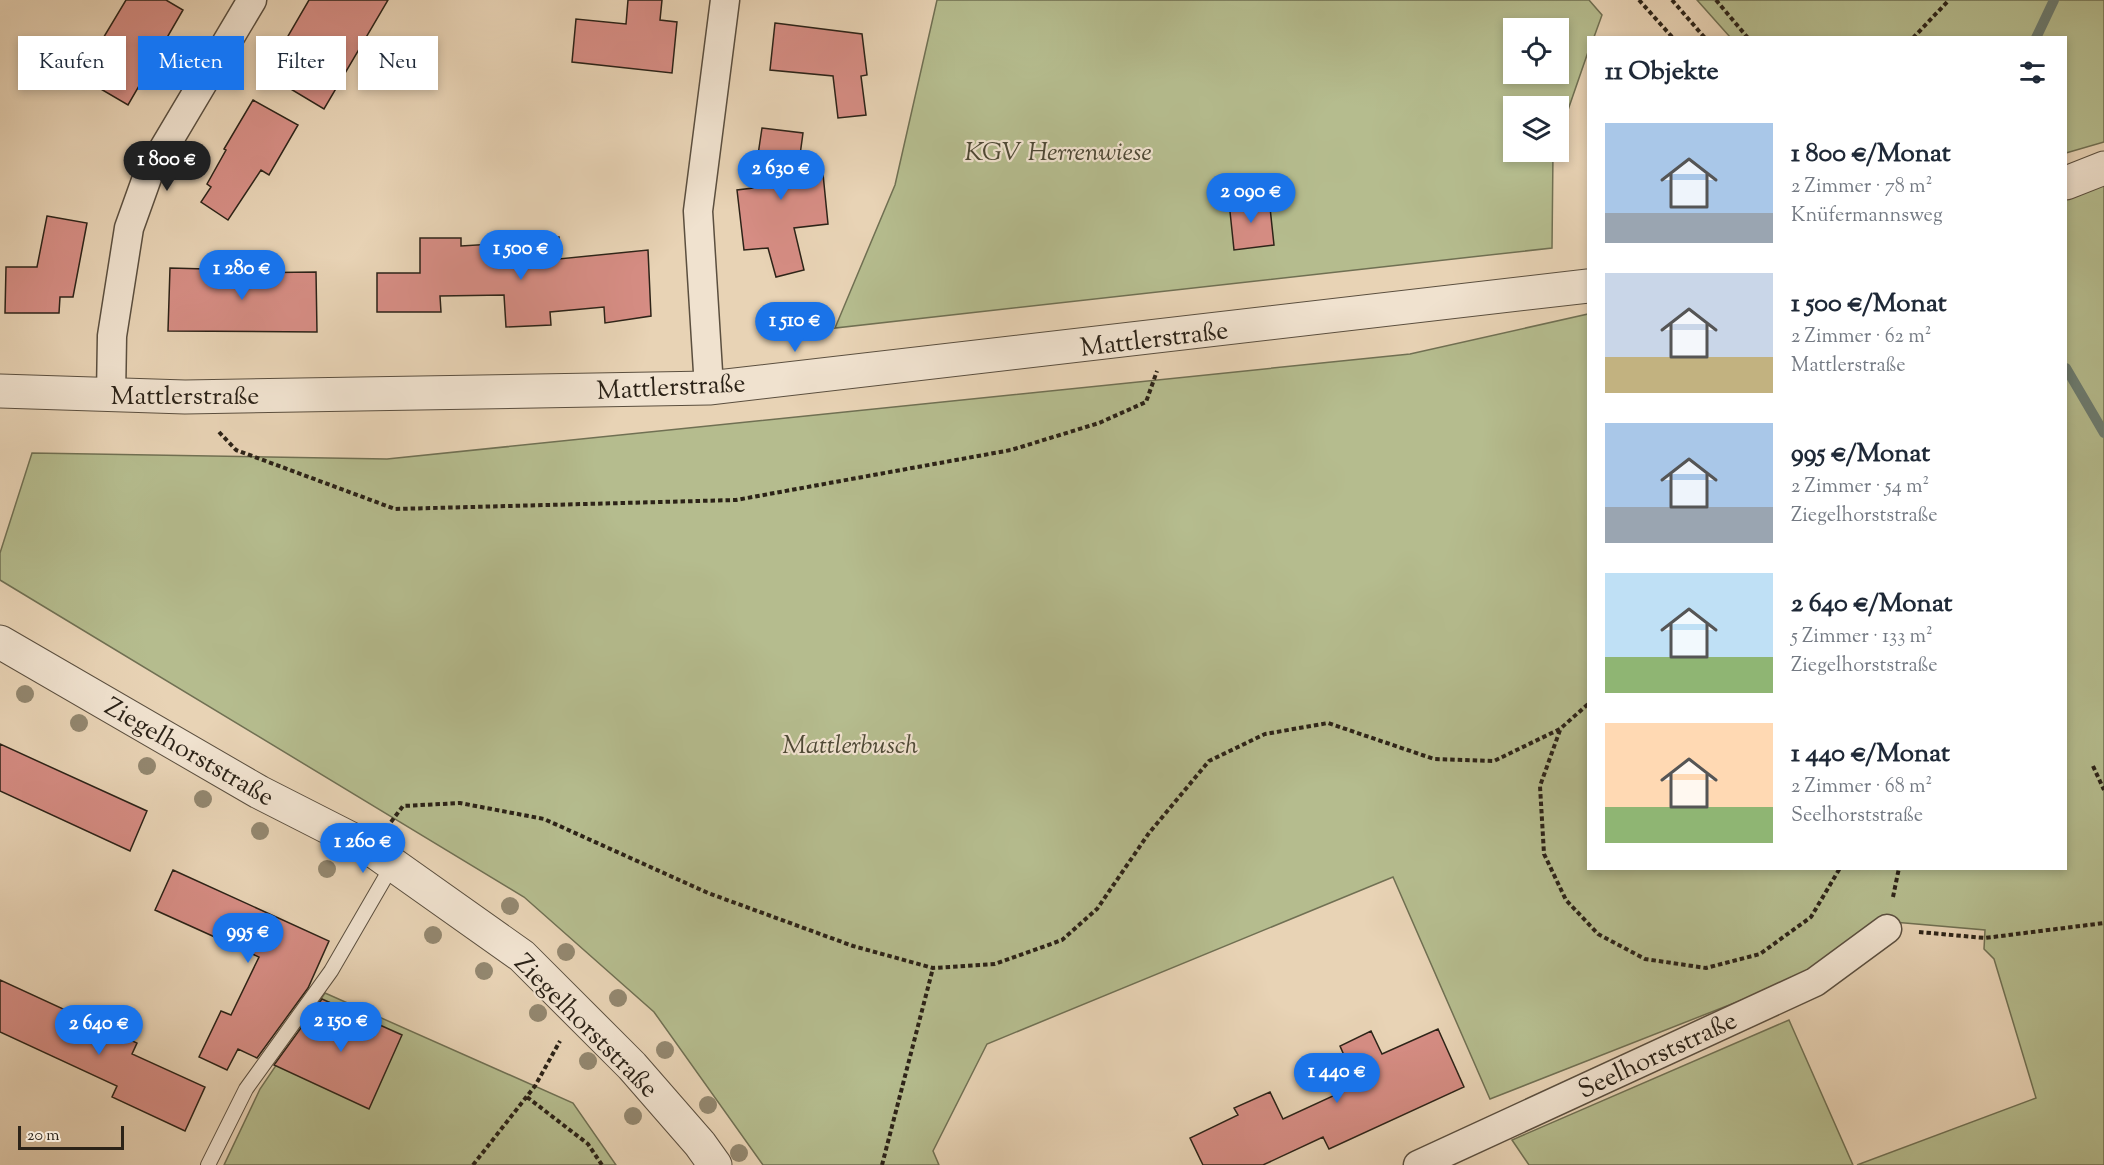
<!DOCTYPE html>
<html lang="de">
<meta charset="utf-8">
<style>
body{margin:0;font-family:"Sorts Mill Goudy",serif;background:#f6f6f7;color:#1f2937;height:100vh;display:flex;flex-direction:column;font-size:22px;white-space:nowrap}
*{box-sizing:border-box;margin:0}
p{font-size:20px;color:#747a83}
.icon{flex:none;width:33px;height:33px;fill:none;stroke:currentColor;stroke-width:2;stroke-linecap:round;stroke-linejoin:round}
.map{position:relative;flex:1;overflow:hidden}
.sheet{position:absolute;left:1587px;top:36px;width:480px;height:834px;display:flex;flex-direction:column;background:#fff;border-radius:0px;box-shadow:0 3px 9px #0003}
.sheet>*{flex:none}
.guide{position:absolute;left:18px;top:36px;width:570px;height:54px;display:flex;gap:12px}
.controls{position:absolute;left:1503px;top:18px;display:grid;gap:12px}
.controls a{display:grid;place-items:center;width:66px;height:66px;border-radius:0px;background:#fff;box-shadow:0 3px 9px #0003;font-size:30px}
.scale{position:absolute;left:18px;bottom:15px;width:106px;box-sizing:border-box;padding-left:6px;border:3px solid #2c2318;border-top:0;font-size:16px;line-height:21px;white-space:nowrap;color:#2c2318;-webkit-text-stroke:4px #f0e2cf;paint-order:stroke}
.price{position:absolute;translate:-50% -51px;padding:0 14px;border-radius:21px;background:#1a73e8;color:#fff;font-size:20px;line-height:39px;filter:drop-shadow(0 2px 3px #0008)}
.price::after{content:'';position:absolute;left:50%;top:36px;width:18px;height:14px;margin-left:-9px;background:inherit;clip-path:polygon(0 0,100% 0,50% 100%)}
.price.current{background:#222;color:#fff}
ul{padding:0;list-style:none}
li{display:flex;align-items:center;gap:18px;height:150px;padding:0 18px}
li span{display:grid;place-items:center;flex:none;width:168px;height:120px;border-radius:0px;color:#555}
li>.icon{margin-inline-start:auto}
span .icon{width:72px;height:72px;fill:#fffc;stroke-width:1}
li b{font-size:26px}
h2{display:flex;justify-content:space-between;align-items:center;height:72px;padding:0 18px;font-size:26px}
.tag{padding:0 21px;border-radius:0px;background:#fff;box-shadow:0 3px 9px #0003;font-size:21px;line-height:54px}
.tag.current{background:#1a73e8;color:#fff}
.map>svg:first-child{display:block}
</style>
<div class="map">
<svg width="2104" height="1165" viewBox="0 0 2104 1165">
<rect width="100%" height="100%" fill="#e8d3b5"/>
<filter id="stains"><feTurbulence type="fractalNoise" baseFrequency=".00333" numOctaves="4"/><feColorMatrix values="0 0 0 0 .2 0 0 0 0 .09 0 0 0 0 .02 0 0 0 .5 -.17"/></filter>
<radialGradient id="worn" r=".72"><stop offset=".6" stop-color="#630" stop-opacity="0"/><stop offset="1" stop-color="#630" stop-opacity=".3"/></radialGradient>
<path fill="#b5bc8e" stroke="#707053" stroke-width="1.5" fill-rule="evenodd" d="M937,0H1589L1602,15L1594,37L1588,38V52L1559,136L1558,106H1514V152H1553L1552,248L835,328L895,185ZM1514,28H1558V74H1514Z
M1697,0H2104V142L2066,153V38L1730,37Z
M2104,181V1165H1857L2036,1098L1994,959L1984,949L1985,930L1882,921L1808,974L1490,1099L1393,877L987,1044L933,1151L939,1165H763L654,1012L524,897L0,580V553L32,453L387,459L1410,354L1588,314V868H2066V196Z
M325,993L573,1103L616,1165H224L260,1089Z
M1789,1020L1853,1165H1529L1512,1140Z"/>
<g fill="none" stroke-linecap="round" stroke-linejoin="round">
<path stroke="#6c7c71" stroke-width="10" d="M2036,38L2054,0
M2066,368L2104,433"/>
</g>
<path fill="#d68d84" stroke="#2c2318" stroke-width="1.5" d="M126,0H166L183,10L128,105L99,88L103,81L84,70Z
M309,0H388L324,109L289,88L302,66L281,48Z
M628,0H662L660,20L677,22L672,73L572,62L576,19L626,24Z
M775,23L862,34L867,75L861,76L866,115L838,118L833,76L770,70Z
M253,100L298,125L269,175L261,170L228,220L201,202L211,187L207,184L226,150L224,149Z
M762,128L803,133L798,170L823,174L828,224L794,228L804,270L776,277L768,248L744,250L737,190L753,188Z
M1269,198L1274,245L1234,250L1229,202Z
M47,216L87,223L73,297H60L59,313H5L6,267H37Z
M559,237V259L648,250L651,316L605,323L604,307L550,312L551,325L506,327L504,295L440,296L441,312H377V273H420V238H461V246L527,242V238Z
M170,268L243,270V273L316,272L317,332L168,331Z
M0,744L147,811L130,851L0,791Z
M173,870L329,941L308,988L257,1058L238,1049L227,1070L199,1057L221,1011L231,1015L259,957L155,910Z
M0,980L137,1043L132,1054L205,1087L185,1131L112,1097L117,1086L0,1032Z
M322,999L402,1035L369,1109L274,1065Z
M1438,1029L1464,1087L1329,1149L1323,1137L1263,1165H1203L1190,1138L1238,1115L1234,1108L1270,1092L1283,1119L1357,1085L1340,1046L1371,1031L1382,1054Z"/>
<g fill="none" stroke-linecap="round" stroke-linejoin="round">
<g stroke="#5b4f3f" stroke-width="16">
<path id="service" d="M208,1165L246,1089L331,971L393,864"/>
</g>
<g stroke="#5b4f3f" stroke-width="31">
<path id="minor" d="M709,388L698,211L725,0
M111,396L112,336L129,228L148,175L252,0
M1418,1165L1815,982L1887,929"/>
</g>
<g stroke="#5b4f3f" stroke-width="35">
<path id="tertiary" d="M2066,183L2104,168
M0,391L185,397L709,388L1588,286
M0,642L259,792L371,849L522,956L632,1066L700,1144L715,1165"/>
</g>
<path stroke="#2c2318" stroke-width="4" stroke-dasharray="4.5 3" stroke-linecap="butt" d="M1639,0L1673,38
M1672,0L1705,38
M1716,0L1748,38
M1913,38L1949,0
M219,432L236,450L395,509L736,500L1011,450L1099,423L1146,402L1157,371
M1560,730L1540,786L1544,854L1566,900L1598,934L1645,959L1706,968L1760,954L1811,917L1840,868
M2093,766L2104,790
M391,822L403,806L460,803L544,819L708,893L853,946L933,968L995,964L1062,940L1097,909L1149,833L1209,761L1265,734L1328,723L1434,759L1494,761L1560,729L1588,704
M1893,897L1899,868
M1919,932L1985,938L2104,923
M527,1097L588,1144L602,1165
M473,1165L535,1086L560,1041
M882,1165L933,968"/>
<use href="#service" stroke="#f0e2cf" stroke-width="14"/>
<use href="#minor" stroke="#f0e2cf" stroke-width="28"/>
<use href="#tertiary" stroke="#f0e2cf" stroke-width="33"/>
</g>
<g fill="#93876f">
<circle cx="25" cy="694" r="9"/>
<circle cx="79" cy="723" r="9"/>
<circle cx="147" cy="766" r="9"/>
<circle cx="203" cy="799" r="9"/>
<circle cx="260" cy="831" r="9"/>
<circle cx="327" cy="869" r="9"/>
<circle cx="510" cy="906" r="9"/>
<circle cx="433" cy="935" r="9"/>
<circle cx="566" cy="952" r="9"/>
<circle cx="484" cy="971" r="9"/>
<circle cx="618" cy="998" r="9"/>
<circle cx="538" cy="1013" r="9"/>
<circle cx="665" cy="1050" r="9"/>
<circle cx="588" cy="1061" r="9"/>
<circle cx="708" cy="1105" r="9"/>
<circle cx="633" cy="1116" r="9"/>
<circle cx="739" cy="1153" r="9"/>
</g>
<g text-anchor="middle" stroke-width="4.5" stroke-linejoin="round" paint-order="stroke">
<g font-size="26" font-style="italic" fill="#4e4936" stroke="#f0e2cf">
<text x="1058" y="160">KGV Herrenwiese</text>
<text x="850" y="753">Mattlerbusch</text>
</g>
<g font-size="26" fill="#2c2318" stroke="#f0e2cf">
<text transform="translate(1154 338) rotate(-7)" y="9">Mattlerstraße</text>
<text transform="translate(671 386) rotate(-3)" y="9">Mattlerstraße</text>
<text x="185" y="404">Mattlerstraße</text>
<text transform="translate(190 751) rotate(30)" y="9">Ziegelhorststraße</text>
<text transform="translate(587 1025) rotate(45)" y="9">Ziegelhorststraße</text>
<text transform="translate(1657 1054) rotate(-25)" y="9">Seelhorststraße</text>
</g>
</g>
<rect width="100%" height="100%" filter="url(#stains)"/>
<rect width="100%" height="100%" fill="url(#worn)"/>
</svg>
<div class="controls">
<a><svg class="icon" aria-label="locate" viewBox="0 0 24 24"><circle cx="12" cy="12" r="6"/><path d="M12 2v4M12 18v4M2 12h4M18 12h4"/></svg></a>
<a><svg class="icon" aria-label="layers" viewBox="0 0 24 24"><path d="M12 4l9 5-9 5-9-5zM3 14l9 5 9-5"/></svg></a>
</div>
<div class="scale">20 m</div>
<b class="price current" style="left:167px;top:192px">1 800 €</b>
<b class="price" style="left:781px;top:201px">2 630 €</b>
<b class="price" style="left:1251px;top:224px">2 090 €</b>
<b class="price" style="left:521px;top:281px">1 500 €</b>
<b class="price" style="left:242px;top:301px">1 280 €</b>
<b class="price" style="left:795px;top:353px">1 510 €</b>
<b class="price" style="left:363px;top:874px">1 260 €</b>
<b class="price" style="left:248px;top:964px">995 €</b>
<b class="price" style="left:341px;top:1053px">2 150 €</b>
<b class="price" style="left:99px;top:1056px">2 640 €</b>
<b class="price" style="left:1337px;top:1104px">1 440 €</b>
<div class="guide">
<a class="tag">Kaufen</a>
<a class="tag current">Mieten</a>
<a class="tag">Filter</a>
<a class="tag">Neu</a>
</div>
<section class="sheet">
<h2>11 Objekte<svg class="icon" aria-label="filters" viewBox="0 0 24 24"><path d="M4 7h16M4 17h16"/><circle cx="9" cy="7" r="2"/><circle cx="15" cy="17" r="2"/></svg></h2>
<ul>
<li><span style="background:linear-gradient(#a9c7e8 75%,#9aa5b1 0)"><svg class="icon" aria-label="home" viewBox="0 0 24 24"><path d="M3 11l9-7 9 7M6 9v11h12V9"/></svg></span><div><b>1 800 €/Monat</b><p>2 Zimmer · 78 m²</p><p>Knüfermannsweg</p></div></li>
<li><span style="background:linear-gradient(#c9d6e8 70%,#c2b280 0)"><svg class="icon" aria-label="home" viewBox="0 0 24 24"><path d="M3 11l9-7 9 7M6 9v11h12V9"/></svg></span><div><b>1 500 €/Monat</b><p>2 Zimmer · 62 m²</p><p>Mattlerstraße</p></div></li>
<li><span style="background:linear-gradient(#a9c7e8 70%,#9aa5b1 0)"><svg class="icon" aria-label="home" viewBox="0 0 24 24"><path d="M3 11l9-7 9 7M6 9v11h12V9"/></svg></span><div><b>995 €/Monat</b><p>2 Zimmer · 54 m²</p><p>Ziegelhorststraße</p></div></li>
<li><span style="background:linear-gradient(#bfe0f5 70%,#8fb573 0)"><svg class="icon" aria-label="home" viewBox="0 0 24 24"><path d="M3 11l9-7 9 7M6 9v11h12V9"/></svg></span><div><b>2 640 €/Monat</b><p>5 Zimmer · 133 m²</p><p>Ziegelhorststraße</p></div></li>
<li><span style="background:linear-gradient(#ffd9b3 70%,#8fb573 0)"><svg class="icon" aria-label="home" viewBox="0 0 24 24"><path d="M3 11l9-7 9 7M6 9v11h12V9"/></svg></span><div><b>1 440 €/Monat</b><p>2 Zimmer · 68 m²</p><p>Seelhorststraße</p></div></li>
</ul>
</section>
</div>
